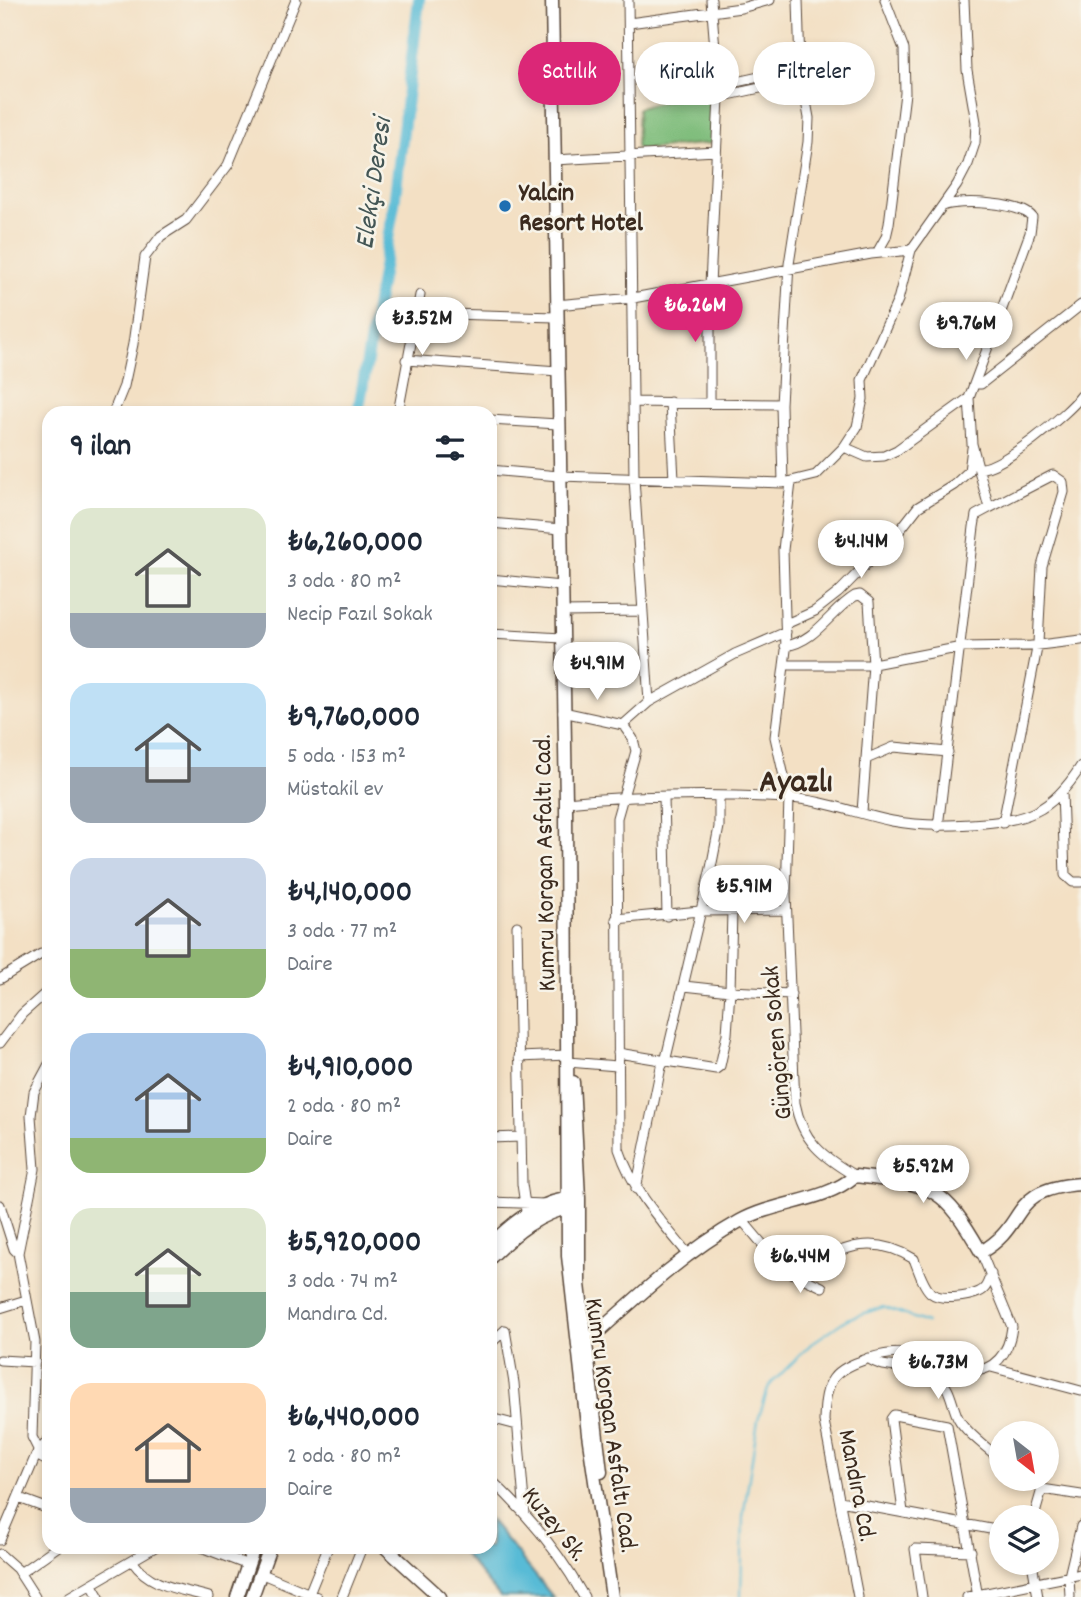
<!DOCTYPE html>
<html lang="tr">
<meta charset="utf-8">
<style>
body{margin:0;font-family:Dekko,sans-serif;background:#f2f2f3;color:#1f2937;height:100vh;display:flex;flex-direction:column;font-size:26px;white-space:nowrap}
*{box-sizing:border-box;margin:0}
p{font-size:23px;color:#747a83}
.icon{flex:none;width:38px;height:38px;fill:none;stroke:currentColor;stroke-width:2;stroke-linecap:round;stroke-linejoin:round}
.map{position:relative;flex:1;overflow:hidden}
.side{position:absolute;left:42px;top:406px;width:455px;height:1148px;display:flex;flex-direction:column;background:#fff;border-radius:21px;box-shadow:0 4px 10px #0003}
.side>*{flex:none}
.top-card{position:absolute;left:518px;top:42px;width:457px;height:63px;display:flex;gap:14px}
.needle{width:46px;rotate:149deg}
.controls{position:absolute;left:989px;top:1421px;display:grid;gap:14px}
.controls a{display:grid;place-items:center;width:70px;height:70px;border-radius:50%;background:#fff;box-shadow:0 4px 10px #0003;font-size:35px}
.price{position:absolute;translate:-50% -60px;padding:0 16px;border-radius:24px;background:#fff;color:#222;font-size:23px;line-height:46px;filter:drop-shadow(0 2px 4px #0008)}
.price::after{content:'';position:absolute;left:50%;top:42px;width:21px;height:16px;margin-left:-10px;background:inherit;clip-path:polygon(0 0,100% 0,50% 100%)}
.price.selected{background:#db2777;color:#fff}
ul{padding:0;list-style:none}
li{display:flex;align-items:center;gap:21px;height:175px;padding:0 28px}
li span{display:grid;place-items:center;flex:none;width:196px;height:140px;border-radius:21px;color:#555}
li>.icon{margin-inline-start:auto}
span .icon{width:84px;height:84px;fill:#fffc;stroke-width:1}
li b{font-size:30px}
h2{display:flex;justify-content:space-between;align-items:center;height:84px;padding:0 28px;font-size:30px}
.pill{padding:0 24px;border-radius:32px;background:#fff;box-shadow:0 4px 10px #0003;font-size:24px;line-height:63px}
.pill.selected{background:#db2777;color:#fff}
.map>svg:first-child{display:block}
</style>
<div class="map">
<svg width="1081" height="1597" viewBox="0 0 1081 1597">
<rect width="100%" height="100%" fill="#f7f3e8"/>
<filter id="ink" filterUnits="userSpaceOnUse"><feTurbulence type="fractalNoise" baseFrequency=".0143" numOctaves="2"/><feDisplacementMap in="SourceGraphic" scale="14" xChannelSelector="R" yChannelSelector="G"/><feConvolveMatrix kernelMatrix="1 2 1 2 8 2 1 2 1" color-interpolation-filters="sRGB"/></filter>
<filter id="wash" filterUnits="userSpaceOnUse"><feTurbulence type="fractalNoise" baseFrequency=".00686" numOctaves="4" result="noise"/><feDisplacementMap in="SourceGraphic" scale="28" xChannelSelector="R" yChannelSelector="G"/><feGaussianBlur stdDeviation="1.57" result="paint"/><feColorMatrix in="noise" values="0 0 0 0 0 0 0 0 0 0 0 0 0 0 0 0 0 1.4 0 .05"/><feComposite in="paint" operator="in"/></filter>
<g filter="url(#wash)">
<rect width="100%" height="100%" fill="#f3e0c4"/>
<path fill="#80bd7d" stroke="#5e744e" stroke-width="2" d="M711,89L712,143L639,150L636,146L638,108Z"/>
<path fill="#58bbd6" stroke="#4a727a" stroke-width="2" d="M490,1520L553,1597H500L458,1547H490Z"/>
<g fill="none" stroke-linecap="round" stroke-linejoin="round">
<path stroke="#58bbd6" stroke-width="2" d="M741,1597L743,1517L758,1420L769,1386L812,1343L847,1319L883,1307L927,1323"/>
<path stroke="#58bbd6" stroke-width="12" d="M358,413L394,204L419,0"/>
</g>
</g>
<g filter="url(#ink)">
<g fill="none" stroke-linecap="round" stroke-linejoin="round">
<g stroke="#574537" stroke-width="11">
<path id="street" d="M629,23L741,8L770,0
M718,86L800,68
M719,97L801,79
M554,160L716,151
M877,253L886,237L889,224L905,93L904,49L885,0
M556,305L633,298L871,254L911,250
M415,313L556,317
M406,360L558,371
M976,384H981L1081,305
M635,402L781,404
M670,402L674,480
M710,402V285L719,97L711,0
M113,413L124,386L133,344L145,257L161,236L186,220L228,165L296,0
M398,413L420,295
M490,420L558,424
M844,447L867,457L884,456L897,450L969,398L1030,233L1032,217C1022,203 960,199 943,206
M980,468C1000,470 1069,413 1081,396
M490,470L559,476L783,483L816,475L844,447L857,427L863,399L862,380L898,300L911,250L957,185L968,164L975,143L976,122L967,70L964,0
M791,482L783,550L786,650L775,737L789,798L786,895L795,1103C802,1141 823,1157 855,1176
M783,483L781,404L789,264L808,142L809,118L800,68L798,0
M989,508L1053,475L1063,482L1064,492L1042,566L1038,643L1003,823
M490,523L561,529
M490,579L561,586
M562,612L641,611
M786,624L815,611L838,593L900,530L918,507L954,485L969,471L972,448
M490,634L562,638
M785,646C816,642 831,610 855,596L860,595L869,602L873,665L862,812
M784,665H868L962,647L1031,646L1081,640
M649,702L735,654L786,632
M563,712L623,725L633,739L636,751L617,818L619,1149C633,1191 660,1220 688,1254
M623,725L649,702L634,478L628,0
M866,759L894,747L948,752
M1062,792L1065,875L1073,882H1081
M664,798L667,916
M566,802C639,795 715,794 788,798C824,800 857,814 892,821C918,826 944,826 971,824C1025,821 1051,814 1081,766
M938,827L974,527L976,515L989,508L972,444L969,398
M732,910L730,991L791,994
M616,919L700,911L786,910
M517,926L522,1184L527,1218
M0,979L41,954L49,956
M0,1043L22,1014L49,990
M618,1053L716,1069L720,1066L727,1034L730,991L684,986
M519,1057L568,1055
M568,1062L617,1066
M490,1138L521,1137
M636,1189L661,1067L666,1058L711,868L719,827V798
M490,1202L544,1204
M0,1205L14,1249L18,1253
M742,1220L781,1266L792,1273C836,1253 867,1229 914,1259C918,1269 923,1286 931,1293C941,1301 968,1297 979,1292C987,1289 988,1281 991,1274
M792,1273L822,1287
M0,1308L26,1300
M505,1330L514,1383L525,1514
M490,1344L505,1330
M868,1358C887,1373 914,1361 935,1376C952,1387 950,1401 958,1418C966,1433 988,1448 1001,1460
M0,1360L35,1362
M991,1367L1081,1391
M490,1418L517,1425
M947,1425L978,1597
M39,1451L32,1437L35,1342L18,1253L35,1169L31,1116L34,1092L49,1064
M36,1455L49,1462
M490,1479C528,1514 559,1552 584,1597
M1027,1479L1042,1489L1081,1495
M19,1498L49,1509
M840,1501L1001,1531
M903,1512L891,1419L894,1415L947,1425
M1034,1517L1042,1489
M0,1540L36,1455L49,1439
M201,1547L248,1565
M0,1554L17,1569L35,1597
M133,1562C150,1587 181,1589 209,1597
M1032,1563L1038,1597
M20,1573L57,1547
M260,1573L317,1597
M92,1585L99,1597
M309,1594L328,1547
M69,1597L155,1547
M342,1597L362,1547
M858,1597L824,1421C825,1380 832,1370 870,1358C907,1346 935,1358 970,1372C997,1370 1009,1352 1012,1327L981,1252
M922,1597L915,1549L971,1551
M967,1597L1081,1574
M1070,1597L1069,1576L1081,1526"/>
</g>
<g stroke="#574537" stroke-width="15">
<path id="secondary" d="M552,0L566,802L568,1256L588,1434L612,1597
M573,1082L579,1198V1284L601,1472
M490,1245C513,1222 541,1199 576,1198
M490,1258C515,1233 539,1213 575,1206
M587,1342C635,1299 683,1253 740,1221C776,1201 823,1203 855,1176C931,1185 942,1183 981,1252C1030,1224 1006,1189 1081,1184
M385,1547L440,1597
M237,1597L254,1547
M252,1597L270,1547"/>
</g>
<use href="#street" stroke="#fff" stroke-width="9"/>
<use href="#secondary" stroke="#fff" stroke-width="12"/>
</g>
</g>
<circle fill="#1f6fb2" stroke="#f7f3e8" stroke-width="2.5" cx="505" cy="206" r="7"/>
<g text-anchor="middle" stroke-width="5" stroke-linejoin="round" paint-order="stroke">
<g font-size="26" font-weight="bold" fill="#3b2a1e" stroke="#f7f3e8" text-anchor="start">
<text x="519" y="200">Yalcin<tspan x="519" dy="30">Resort Hotel</tspan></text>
</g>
<g font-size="26" fill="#3b2a1e" stroke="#f7f3e8">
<text transform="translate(543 863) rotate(-91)" y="9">Kumru Korgan Asfaltı Cad.</text>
<text transform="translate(775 1043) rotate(-95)" y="9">Güngören Sokak</text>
<text transform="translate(613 1425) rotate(82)" y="9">Kumru Korgan Asfaltı Cad.</text>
<text transform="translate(859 1485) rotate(79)" y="9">Mandıra Cd.</text>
<text transform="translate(556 1523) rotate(51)" y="9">Kuzey Sk.</text>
</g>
<g font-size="28" font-style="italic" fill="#445655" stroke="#f7f3e8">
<text transform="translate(371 183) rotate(-82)" y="10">Elekçi Deresi</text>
</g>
<g font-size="33" font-weight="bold" fill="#3b2a1e" stroke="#f7f3e8">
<text x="796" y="791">Ayazlı</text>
</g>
</g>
</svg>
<div class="controls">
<a><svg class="needle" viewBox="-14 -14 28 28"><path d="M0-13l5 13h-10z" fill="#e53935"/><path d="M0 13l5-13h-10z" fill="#747a83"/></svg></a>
<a><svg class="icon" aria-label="layers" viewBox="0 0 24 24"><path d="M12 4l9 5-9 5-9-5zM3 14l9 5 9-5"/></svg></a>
</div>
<b class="price selected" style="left:695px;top:344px">₺6.26M</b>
<b class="price" style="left:422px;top:357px">₺3.52M</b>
<b class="price" style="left:966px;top:362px">₺9.76M</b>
<b class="price" style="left:861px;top:580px">₺4.14M</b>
<b class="price" style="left:597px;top:702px">₺4.91M</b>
<b class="price" style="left:744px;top:925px">₺5.91M</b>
<b class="price" style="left:923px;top:1205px">₺5.92M</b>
<b class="price" style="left:800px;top:1295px">₺6.44M</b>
<b class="price" style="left:938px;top:1401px">₺6.73M</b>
<div class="top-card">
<a class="pill selected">Satılık</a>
<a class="pill">Kiralık</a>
<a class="pill">Filtreler</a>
</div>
<section class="side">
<h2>9 ilan<svg class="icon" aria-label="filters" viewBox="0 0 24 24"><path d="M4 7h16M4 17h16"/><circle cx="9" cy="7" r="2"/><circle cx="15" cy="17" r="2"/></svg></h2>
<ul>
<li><span style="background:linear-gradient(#dfe7d0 75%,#9aa5b1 0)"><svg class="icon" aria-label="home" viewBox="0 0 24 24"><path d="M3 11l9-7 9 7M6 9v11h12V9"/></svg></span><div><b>₺6,260,000</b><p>3 oda · 80 m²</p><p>Necip Fazıl Sokak</p></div></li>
<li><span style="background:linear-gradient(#bfe0f5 60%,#9aa5b1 0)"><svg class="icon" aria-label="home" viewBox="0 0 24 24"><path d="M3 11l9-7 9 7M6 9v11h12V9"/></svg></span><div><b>₺9,760,000</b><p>5 oda · 153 m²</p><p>Müstakil ev</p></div></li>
<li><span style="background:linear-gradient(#c9d6e8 65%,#8fb573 0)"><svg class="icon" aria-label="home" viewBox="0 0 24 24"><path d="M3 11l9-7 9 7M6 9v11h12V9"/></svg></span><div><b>₺4,140,000</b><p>3 oda · 77 m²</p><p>Daire</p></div></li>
<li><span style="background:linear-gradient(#a9c7e8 75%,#8fb573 0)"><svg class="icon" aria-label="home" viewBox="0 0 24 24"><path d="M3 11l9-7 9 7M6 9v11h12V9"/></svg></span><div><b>₺4,910,000</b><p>2 oda · 80 m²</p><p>Daire</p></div></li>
<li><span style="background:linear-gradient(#dfe7d0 60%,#7fa58c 0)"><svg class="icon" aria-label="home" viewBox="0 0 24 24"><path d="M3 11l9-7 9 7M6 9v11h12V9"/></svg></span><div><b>₺5,920,000</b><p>3 oda · 74 m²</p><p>Mandıra Cd.</p></div></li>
<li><span style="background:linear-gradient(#ffd9b3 75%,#9aa5b1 0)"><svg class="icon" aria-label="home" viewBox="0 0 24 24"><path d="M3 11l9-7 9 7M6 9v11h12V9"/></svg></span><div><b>₺6,440,000</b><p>2 oda · 80 m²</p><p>Daire</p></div></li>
</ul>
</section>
</div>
